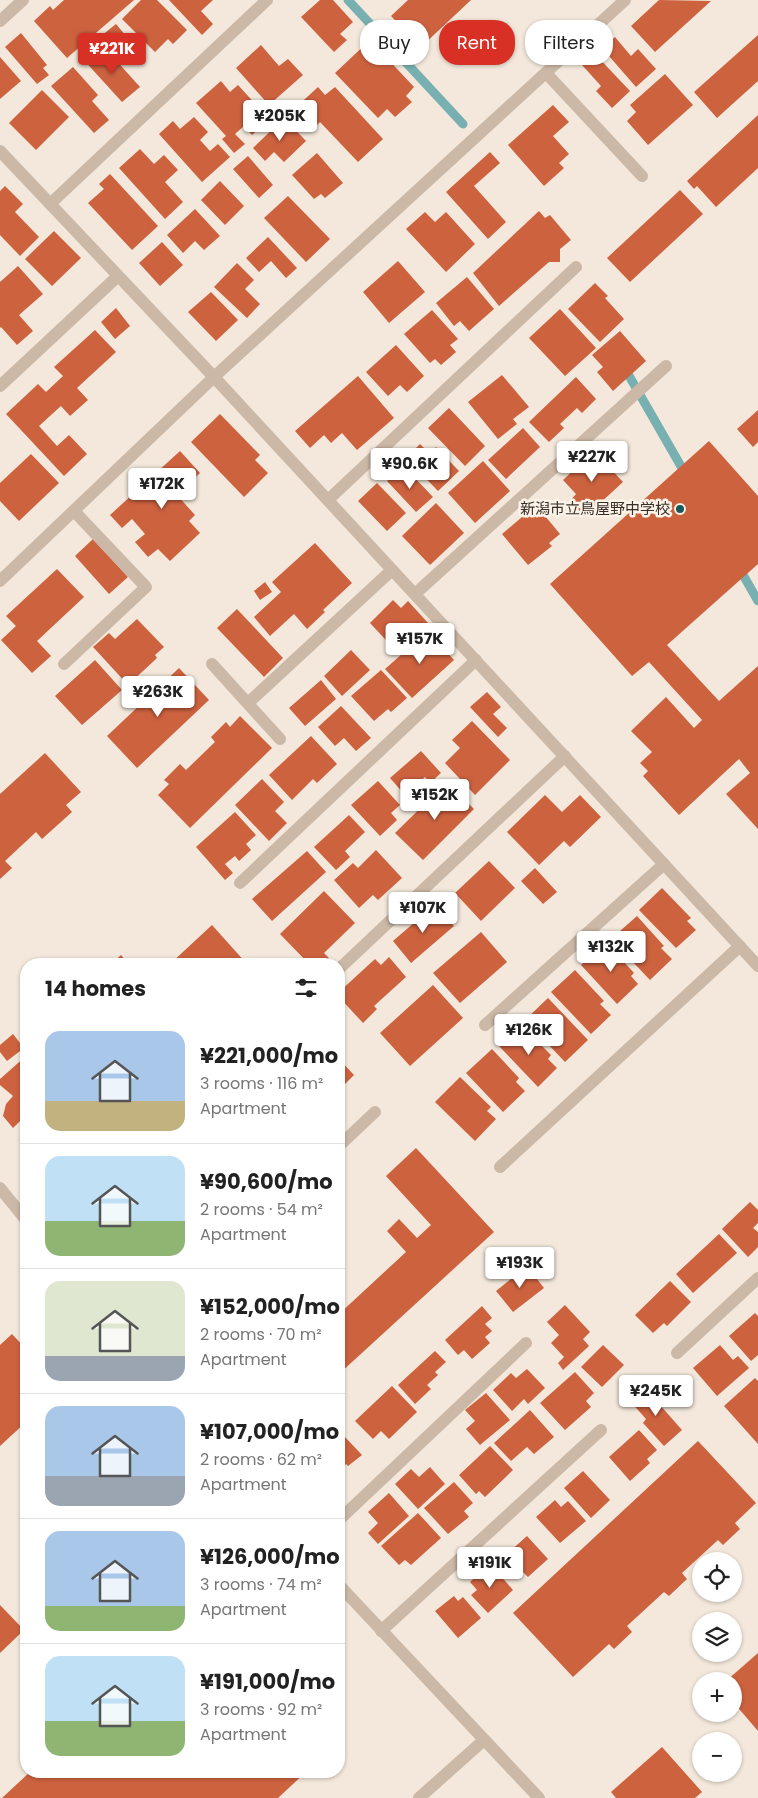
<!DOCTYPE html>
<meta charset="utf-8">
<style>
body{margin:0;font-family:Poppins,"Noto Sans JP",sans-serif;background:#f2f2f2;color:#222;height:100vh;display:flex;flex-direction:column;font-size:19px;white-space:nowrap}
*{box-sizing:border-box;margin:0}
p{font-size:16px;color:#767676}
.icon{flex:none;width:28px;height:28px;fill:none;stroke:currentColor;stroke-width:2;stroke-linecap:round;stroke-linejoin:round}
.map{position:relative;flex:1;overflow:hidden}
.details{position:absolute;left:20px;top:958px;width:325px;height:820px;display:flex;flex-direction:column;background:#fff;border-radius:20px;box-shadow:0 1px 4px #0004}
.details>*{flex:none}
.guide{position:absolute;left:360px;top:20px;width:322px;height:45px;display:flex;gap:10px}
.tools{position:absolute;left:692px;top:1552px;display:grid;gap:10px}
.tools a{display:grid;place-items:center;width:50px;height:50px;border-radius:50%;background:#fff;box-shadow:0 1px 4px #0004;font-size:25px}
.price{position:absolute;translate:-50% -42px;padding:0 11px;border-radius:5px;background:#fff;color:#222;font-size:16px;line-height:32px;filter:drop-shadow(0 1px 2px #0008)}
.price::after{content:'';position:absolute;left:50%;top:30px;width:15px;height:11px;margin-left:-8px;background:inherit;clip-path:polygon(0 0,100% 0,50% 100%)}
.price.selected{background:#d93025;color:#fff}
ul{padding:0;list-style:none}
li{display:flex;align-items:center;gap:15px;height:125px;padding:0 25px}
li+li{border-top:1px solid #e0e0e0}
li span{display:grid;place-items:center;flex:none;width:140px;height:100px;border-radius:15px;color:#555}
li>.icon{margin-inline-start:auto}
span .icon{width:60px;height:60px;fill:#fffc;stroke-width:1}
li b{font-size:21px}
h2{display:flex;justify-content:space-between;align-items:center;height:60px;padding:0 25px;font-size:21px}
.pill{padding:0 18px;border-radius:20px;background:#fff;box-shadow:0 1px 4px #0004;font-size:18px;line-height:45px}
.pill.selected{background:#d93025;color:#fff}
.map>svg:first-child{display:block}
</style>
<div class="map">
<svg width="758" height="1798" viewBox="0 0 758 1798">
<rect width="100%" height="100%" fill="#f3e8db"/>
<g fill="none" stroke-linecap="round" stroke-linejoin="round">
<path stroke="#78b0b2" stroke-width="9" d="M348,0L463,124
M624,367L686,475
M738,566L758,601"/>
</g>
<path fill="#cd623f" d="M64,0H134L67,58L34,21L50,6L53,10Z
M141,0H157L187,30L173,44L168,39L155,52L122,19Z
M169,0H213L201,11L213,24L202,35Z
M320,0H333L353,22L340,34L347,40L334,52L301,17Z
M408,0H471L421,47L391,16Z
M659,0L711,1L655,52L631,26Z
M116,24L126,36L105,52L96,40Z
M21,33L47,65L43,68L49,75L37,84L5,47Z
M758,35V81L717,118L694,92Z
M615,37L631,56L638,49L656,69L636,87L602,48Z
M370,40L414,87L406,96L412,102L395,117L387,109L378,118L335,73Z
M261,45L279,66L288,59L303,75L269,105L236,68Z
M91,48L105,64L113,57L140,87L122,102L81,57Z
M595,54L630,91L612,108L596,91L601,86L582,65Z
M0,57L21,81L0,99Z
M73,67L98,95L92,101L109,120L94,133L51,86Z
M665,74L693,105L648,145L627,121L636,112L630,105Z
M221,81L230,92L238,85L269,119L252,135L244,126L235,134L245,144L234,153L222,139L226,136L196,103Z
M318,87L325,95L335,87L383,139L358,162L320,122L312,130L293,110Z
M42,90L69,117L36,150L9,123Z
M553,105L569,122L553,136L569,154L559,163L564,168L544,186L508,145Z
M758,115V168L716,207L697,186L694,189L687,181Z
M194,117L208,132L200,140L210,151L218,144L230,157L202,182L159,134L173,121L180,129Z
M284,118L306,141L284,162L274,152L265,161L253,148Z
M140,149L154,164L164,155L178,170L165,182L183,202L165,219L119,168Z
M490,152L500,163L474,186L506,222L488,239L446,192Z
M317,153L343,183L325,198L321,194L314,199L292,175Z
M248,156L273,185L259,198L233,169Z
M110,174L158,226L132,250L88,203L104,189L99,184Z
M220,181L244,206L225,225L201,200Z
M5,186L23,204L15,212L39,237L20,256L0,235V191Z
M680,190L703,214L630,282L607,258Z
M288,196L330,239L306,262L264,218Z
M195,209L220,236L204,250L195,241L183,253L167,235Z
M539,211L545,218L550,215L571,240L560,249V262H549L499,306L473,273Z
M425,212L435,222L446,212L475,244L446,272L406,229Z
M54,231L81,258L52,286L25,259Z
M268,237L297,268L286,278L271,261L259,272L246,258Z
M162,242L183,265L160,286L139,263Z
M398,261L425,292L389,323L363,292Z
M237,263L254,280L245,289L260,304L247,318L214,287Z
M18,266L43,294L19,315L33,331L17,345L1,327L0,328V282Z
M467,277L494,309L469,331L460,321L454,326L436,303Z
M595,283L608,296L605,298L624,319L600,342L568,309Z
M211,292L238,320L216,341L188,312Z
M116,308L130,326L115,339L101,322Z
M560,309L596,348L565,376L529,338Z
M432,310L458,339L450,345L456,352L441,365L435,359L430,363L404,334Z
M95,330L116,352L77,388L88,400L70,416L61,406L39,426L57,446L69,435L87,454L64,476L6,414L38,384L46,392L63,376L54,367Z
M620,331L646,361L613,391L597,372L603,367L592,355Z
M396,345L424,376L407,392L400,385L388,396L366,372Z
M502,375L529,407L513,419L517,424L498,439L468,402Z
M358,376L394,418L357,450L342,433L331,443L324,435L310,448L295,431Z
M576,377L596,399L582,413L577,408L560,424L564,428L549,442L529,422Z
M449,408L485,446L465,466L428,428Z
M758,410V442L753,447L737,429Z
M220,414L260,455L255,460L268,473L244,497L191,442Z
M523,428L540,447L506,479L488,460Z
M709,441L758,496V564L667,645L719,701L758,666V829L726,794L750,773L739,759L679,815L643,776L648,771L640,763L652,752L631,731L666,697L694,728L702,720L649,662L632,676L550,584Z
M420,444L430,454L436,447L459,471L438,491L406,458Z
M180,451L200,473L177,495L195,515L189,521L200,533L170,561L158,549L148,557L135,542L145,534L132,519L122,528L110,515Z
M594,451L623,482L585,517L570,501L576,494L563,480Z
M31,454L59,483L19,521L0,501V483Z
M483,461L510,491L475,523L448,493Z
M399,469L408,478L411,474L433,497L416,512L387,481Z
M377,483L406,513L387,531L358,501Z
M436,503L464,533L430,565L402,536Z
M536,505L560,534L549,543L552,546L528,565L502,534Z
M93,539L128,577L109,594L75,556Z
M315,543L352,583L323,610L325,612L307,629L294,614L270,636L254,617L281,592L272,582Z
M57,569L84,597L37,641L51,656L32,673L1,640L16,626L6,616Z
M265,582L272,592L260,600L254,591Z
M393,600L401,608L408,601L428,623L397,652L370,623Z
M237,609L283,658L264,677L217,628Z
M137,619L164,647L155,655L157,658L128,685L93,647L109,633L115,639Z
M428,631L454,660L412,698L385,669Z
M351,650L370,670L342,696L324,676Z
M95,660L122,690L82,725L55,696Z
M179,668L209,700L137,768L107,736Z
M381,670L407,698L391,712L388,709L374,721L351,696Z
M321,680L336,699L305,726L289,708Z
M487,692L501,707L493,714L507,728L498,737L470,707Z
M341,706L371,738L356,751L344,738L335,746L318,727Z
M240,716L272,748L190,828L158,795L169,784L164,780L180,764L186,770L215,742L211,737L226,722L230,727Z
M472,721L510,760L475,795L445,763L460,748L452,740Z
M311,736L337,764L317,783L313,779L292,800L269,775Z
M421,751L441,773L430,783L425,777L405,795L390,778Z
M45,753L81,792L66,805L72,812L42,839L36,832L5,861L12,868L0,879V794Z
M262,779L284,802L275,811L287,823L269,841L235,805Z
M378,781L400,805L391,813L397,820L380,836L351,805Z
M447,782L474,809L423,860L395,833Z
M545,795L562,812L580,795L601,817L570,847L564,841L539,865L507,832Z
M235,812L256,835L246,844L251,850L239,861L235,856L225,864L233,873L225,880L196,847Z
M349,815L365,832L345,851L350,857L336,870L314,847Z
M376,850L402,878L378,900L373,895L359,908L334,880L353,863L358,868Z
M307,851L326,872L272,921L252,899Z
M489,861L515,888L481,921L455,893Z
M535,868L557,892L543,904L521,881Z
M662,888L691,918L687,921L696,930L676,948L639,910Z
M324,891L355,923L324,953L329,958L323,964H309L280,934Z
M438,907L454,926L411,963L393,941L423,915L425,918Z
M637,916L664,946L661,948L672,959L650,980L611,939Z
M212,925L247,964H170Z
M481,932L507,962L460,1003L433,973Z
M606,942L634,973L631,976L638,984L617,1004L581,965Z
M121,955L129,964H111Z
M389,957L406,977L374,1006L377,1009L363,1023L339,997V992L375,959L381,965Z
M575,970L604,1001L600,1004L611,1015L591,1034L551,992Z
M433,985L463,1018L410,1066L380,1033Z
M548,998L588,1040L565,1062L525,1020Z
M521,1025L551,1055L548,1059L557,1068L538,1087L499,1046Z
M13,1034L24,1048L7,1061L0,1052V1045Z
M492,1049L519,1078L516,1082L525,1091L503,1112L466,1073Z
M26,1056V1115L13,1128L3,1116L6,1104L13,1096L0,1085V1079Z
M339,1059L354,1075L339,1090Z
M460,1077L491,1107L487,1111L496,1119L475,1141L435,1102Z
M416,1148L494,1232L339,1374V1314L406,1252L387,1231L399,1219L417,1238L431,1225L386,1176Z
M750,1202L758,1210V1223L753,1228L758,1232V1247L748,1257L722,1229Z
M719,1234L737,1253L693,1293L676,1274Z
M527,1266L544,1288L513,1312L496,1291Z
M670,1281L691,1302L667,1326L664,1323L653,1333L635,1315Z
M565,1305L590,1332L583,1339L589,1346L563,1370L558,1363L564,1357L551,1343L559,1335L547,1322Z
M482,1306L492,1318L485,1324L492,1331L485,1337L490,1343L472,1359L464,1350L458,1355L445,1340Z
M755,1313L758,1316V1355L751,1361L729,1336Z
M12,1334L26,1349V1422L0,1446V1345Z
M603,1345L624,1365L602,1387L581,1367Z
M720,1345L733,1360L738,1356L749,1368L717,1396L693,1368Z
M435,1351L446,1362L435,1372L438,1375L427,1385L431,1389L415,1404L398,1385Z
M527,1369L545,1388L528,1404L524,1399L512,1411L493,1390L511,1373L516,1378Z
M575,1372L594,1393L586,1401L591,1407L565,1430L540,1403Z
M755,1378L758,1381V1444L724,1406Z
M392,1386L417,1412L389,1439L381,1431L373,1439L355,1421Z
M645,1388L682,1430L664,1446L643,1423L646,1419L630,1401Z
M486,1393L510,1420L480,1445L466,1429L475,1421L465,1410Z
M530,1410L554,1437L534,1454L527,1447L511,1461L494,1443Z
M639,1430L657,1450L647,1459L650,1463L630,1481L609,1457Z
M345,1437L362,1455L348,1466L346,1464L339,1471V1442Z
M698,1441L756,1503L735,1523L740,1529L723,1545L718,1540L682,1573L687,1579L669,1596L664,1592L627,1626L632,1632L614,1649L609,1644L573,1677L513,1613Z
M490,1446L513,1470L485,1497L479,1491L476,1494L459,1475Z
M430,1467L445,1484L418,1509L395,1484L411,1469L419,1477Z
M583,1471L610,1500L591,1518L564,1488Z
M454,1482L473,1503L464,1511L469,1517L448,1534L424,1508Z
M389,1493L409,1516L378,1544L368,1533L378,1523L368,1512Z
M555,1500L561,1507L568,1501L586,1521L560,1543L536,1517Z
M418,1513L441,1538L411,1565L405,1560L399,1565L381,1546Z
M527,1536L548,1559L528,1577L523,1572L515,1579L499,1561Z
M490,1564L513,1590L488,1613L471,1595L477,1590L470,1582Z
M454,1596L458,1601L463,1597L481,1618L458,1638L435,1611Z
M0,1605L24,1630L0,1653Z
M758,1653V1731L734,1703V1681H726Z
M662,1747L702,1792L695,1798H616L611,1792Z
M31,1771H307L278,1798H2Z"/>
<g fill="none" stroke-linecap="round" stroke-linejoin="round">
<path stroke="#ccb8a6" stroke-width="12" d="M0,21L23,0
M546,73L642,176
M50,204L267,0
M0,386L118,276
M328,500L576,267
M415,594L666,366
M212,664L280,739
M248,703L392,570
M240,883L476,660
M339,969L565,756
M485,1025L664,864
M339,1146L375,1112
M500,1167L740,946
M339,1520L526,1343
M381,1631L601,1430
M419,1798L484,1740"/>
<path stroke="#ccb8a6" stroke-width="12" d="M0,151L214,377L758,966
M0,581L214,377L625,0
M64,664L146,587L74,511
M677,1353L758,1278"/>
<path stroke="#ccb8a6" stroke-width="12" d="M0,1188L26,1220
M339,1585L539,1798"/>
</g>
<circle fill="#1a585c" stroke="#fbf2e8" stroke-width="2" cx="680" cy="509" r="5"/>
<g text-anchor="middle" stroke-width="5" stroke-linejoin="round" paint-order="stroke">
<g font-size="15" fill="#382d27" stroke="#fbf2e8" text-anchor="end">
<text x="670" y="514">新潟市立鳥屋野中学校</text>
</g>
</g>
</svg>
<div class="tools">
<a><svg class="icon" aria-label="locate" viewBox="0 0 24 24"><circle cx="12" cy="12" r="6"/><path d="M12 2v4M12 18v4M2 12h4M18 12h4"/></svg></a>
<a><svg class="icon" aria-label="layers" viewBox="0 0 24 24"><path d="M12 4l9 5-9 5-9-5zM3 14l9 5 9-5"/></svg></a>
<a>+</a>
<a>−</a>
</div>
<b class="price selected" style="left:112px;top:75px">¥221K</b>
<b class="price" style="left:280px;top:142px">¥205K</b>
<b class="price" style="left:592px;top:483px">¥227K</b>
<b class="price" style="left:410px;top:490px">¥90.6K</b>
<b class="price" style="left:162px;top:510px">¥172K</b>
<b class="price" style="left:420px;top:665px">¥157K</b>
<b class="price" style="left:158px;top:718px">¥263K</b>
<b class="price" style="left:435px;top:821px">¥152K</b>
<b class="price" style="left:423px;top:934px">¥107K</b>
<b class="price" style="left:611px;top:973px">¥132K</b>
<b class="price" style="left:529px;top:1056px">¥126K</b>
<b class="price" style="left:520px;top:1289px">¥193K</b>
<b class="price" style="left:656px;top:1417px">¥245K</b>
<b class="price" style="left:490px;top:1589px">¥191K</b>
<div class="guide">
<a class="pill">Buy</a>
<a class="pill selected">Rent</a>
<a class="pill">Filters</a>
</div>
<section class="details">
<h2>14 homes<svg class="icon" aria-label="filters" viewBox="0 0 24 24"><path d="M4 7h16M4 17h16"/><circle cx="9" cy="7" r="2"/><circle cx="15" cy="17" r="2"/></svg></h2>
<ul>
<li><span style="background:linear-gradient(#a9c7e8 70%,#c2b280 0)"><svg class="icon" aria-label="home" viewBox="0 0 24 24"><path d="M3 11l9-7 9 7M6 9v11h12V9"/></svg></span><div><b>¥221,000/mo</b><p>3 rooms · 116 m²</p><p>Apartment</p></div></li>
<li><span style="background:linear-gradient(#bfe0f5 65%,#8fb573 0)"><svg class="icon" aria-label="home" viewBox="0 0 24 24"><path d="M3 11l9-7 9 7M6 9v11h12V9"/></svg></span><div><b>¥90,600/mo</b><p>2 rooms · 54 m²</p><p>Apartment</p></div></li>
<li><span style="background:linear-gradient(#dfe7d0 75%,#9aa5b1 0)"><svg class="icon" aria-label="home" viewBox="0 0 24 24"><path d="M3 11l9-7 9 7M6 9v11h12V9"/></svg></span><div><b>¥152,000/mo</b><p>2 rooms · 70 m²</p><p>Apartment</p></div></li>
<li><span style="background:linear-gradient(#a9c7e8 70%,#9aa5b1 0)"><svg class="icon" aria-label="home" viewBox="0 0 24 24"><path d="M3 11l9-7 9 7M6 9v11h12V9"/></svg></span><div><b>¥107,000/mo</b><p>2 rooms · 62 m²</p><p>Apartment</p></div></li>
<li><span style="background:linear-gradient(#a9c7e8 75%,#8fb573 0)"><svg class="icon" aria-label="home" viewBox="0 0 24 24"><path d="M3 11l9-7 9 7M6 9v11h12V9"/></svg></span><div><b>¥126,000/mo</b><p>3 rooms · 74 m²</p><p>Apartment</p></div></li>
<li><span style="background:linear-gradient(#bfe0f5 65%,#8fb573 0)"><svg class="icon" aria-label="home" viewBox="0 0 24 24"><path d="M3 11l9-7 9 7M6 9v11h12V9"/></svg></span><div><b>¥191,000/mo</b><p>3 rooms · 92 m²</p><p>Apartment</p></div></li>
</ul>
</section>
</div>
